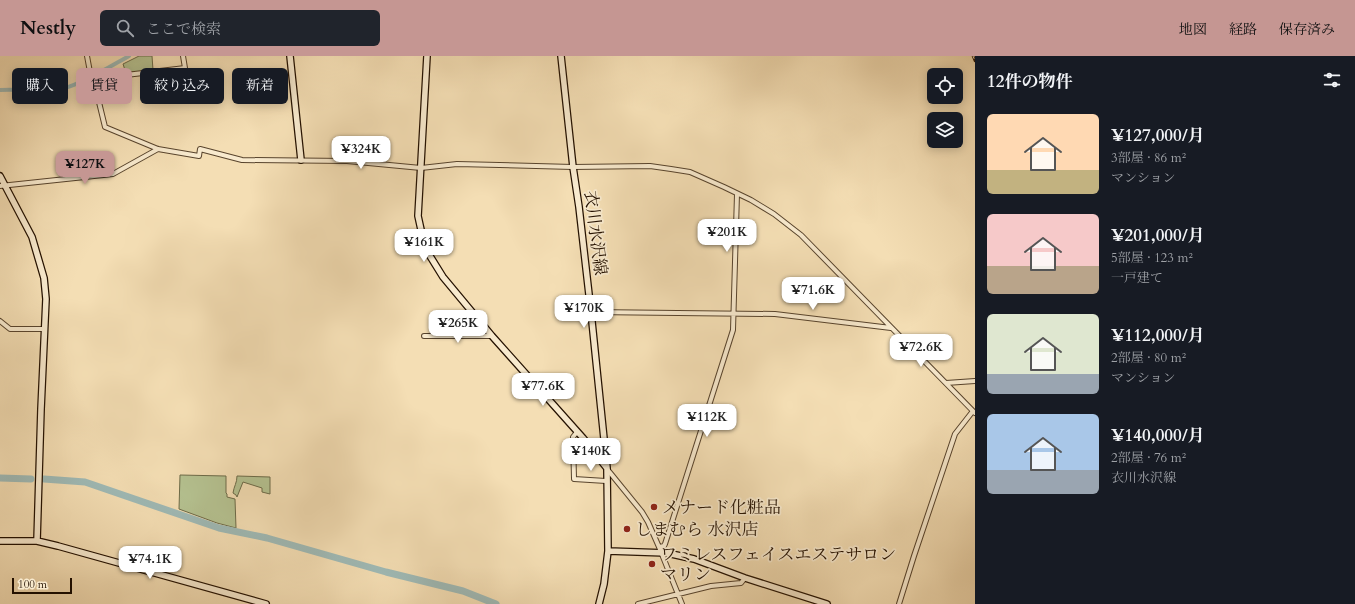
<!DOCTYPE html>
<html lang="ja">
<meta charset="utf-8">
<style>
body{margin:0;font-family:Cardo,"Noto Serif JP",serif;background:#20242c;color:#f1f3f6;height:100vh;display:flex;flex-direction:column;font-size:15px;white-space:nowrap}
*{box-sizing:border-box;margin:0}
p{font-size:13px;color:#9ea1a6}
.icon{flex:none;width:22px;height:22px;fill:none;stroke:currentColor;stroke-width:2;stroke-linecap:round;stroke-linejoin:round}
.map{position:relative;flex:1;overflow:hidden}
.side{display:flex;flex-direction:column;background:#171b24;width:380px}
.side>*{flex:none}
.top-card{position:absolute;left:12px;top:12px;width:380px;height:36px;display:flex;gap:8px}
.tools{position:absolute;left:927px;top:12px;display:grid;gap:8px}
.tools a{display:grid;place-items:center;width:36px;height:36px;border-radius:6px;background:#171b24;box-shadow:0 2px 10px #0003;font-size:20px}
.scale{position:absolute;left:12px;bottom:10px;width:60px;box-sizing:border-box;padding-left:4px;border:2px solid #241100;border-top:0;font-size:11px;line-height:14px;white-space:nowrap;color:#241100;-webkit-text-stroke:3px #f8eace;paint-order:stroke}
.price{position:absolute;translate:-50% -34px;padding:0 9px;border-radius:8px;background:#fff;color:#222;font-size:13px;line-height:26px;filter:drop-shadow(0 1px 2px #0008)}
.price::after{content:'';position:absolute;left:50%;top:24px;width:12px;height:9px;margin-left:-6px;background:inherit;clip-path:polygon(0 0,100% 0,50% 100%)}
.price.current{background:#c59692;color:#111}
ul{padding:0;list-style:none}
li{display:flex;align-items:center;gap:12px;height:100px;padding:0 12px}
li span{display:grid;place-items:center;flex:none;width:112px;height:80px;border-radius:6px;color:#555}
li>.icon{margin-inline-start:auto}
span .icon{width:48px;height:48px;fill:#fffc;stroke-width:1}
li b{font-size:17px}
h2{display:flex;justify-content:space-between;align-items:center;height:48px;padding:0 12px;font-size:17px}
.pill{padding:0 14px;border-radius:6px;background:#171b24;box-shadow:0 2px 10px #0003;font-size:14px;line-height:36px}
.pill.current{background:#c59692;color:#111}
header{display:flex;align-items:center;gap:24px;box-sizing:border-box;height:56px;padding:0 20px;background:#c59692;color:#111}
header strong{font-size:19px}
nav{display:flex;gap:22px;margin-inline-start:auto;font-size:14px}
.search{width:280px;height:36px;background:#20242c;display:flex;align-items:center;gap:10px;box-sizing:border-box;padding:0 14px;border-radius:6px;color:#9ea1a6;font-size:15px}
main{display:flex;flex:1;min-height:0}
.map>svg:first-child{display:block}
</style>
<header>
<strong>Nestly</strong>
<div class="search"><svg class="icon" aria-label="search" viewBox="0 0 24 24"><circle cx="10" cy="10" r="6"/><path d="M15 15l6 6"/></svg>ここで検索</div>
<nav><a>地図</a><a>経路</a><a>保存済み</a></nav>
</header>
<main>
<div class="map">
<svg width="975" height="548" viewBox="0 0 975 548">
<rect width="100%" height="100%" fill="#f4deb4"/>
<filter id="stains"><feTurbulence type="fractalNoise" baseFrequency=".005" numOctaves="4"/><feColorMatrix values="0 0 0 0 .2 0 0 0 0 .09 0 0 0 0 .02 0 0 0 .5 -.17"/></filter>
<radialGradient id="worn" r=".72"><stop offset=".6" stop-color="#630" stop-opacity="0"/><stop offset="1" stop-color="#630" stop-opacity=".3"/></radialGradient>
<path fill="#b5c291" stroke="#6c6a48" d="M139,0H152L153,14L126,17L123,8Z
M180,419L226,420V437L227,438V441L235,443L236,472L217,467L179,453Z
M237,420L270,421V438L262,436V432L243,426L237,441L236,439L233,437C234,430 237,427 237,420Z"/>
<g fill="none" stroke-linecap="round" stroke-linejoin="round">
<path stroke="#9fbab6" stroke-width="4" d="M0,34C20,33 46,36 65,32C84,27 111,10 129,0"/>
<path stroke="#9fbab6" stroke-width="7" d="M0,422L31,423
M44,423L85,426L219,472L267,482L386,516L463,535L496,548"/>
<g stroke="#58442d" stroke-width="6">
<path id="street" d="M87,0L90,16L97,38L105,71L158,93L199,100L200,93L242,104L347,105L421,112L457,108L573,111L650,110L671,113L690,116L724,131L751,144L774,158L801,179L975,357
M97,38L126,19L185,12L183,0
M0,130L113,118L158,93
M591,256L775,258L891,272
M0,265L10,273H45
M424,280H492
M946,327L975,325
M577,376L573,381L574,423L606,425
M607,413L642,456L648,466L659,491L682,548
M659,491L664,490L665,488L733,274L737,138
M638,548L711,530L741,527L745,522
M899,548L914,500L955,378L973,355"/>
</g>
<g stroke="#241100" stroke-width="8">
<path id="secondary" d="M290,0L301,104
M427,0L418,160L425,192L443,221L492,280L583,382L606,411
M561,0L573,111L579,151L591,256L607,412L608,495L604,528L599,548
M0,120L32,181L44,222L46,243L41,353L37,485
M0,485H37L58,490L266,548
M608,495L667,497L694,503L745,522L827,548"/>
</g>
<use href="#street" stroke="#f8eace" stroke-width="4"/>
<use href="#secondary" stroke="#f8eace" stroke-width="5.5"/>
<g stroke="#241100" stroke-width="2.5">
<path id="rail" d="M973,0L975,5"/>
</g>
<use href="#rail" stroke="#f8eace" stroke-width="1" stroke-dasharray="3" stroke-linecap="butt"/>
</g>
<g fill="#8f2418" stroke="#f8eace" stroke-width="1.5">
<circle cx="654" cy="451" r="4"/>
<circle cx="627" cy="473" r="4"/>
<circle cx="652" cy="508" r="4"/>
</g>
<g text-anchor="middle" stroke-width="3.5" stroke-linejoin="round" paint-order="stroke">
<g font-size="17" fill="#241100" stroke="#f8eace">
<text transform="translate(596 177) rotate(83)" y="6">衣川水沢線</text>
</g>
<g font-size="17" fill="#241100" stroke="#f8eace" text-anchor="start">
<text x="662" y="457">メナード化粧品</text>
<text x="635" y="479">しまむら 水沢店</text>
<text x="660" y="504">ワミレスフェイスエステサロン<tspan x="660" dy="20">マリン</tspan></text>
</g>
</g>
<rect width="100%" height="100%" filter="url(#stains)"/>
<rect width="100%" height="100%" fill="url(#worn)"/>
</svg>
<div class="tools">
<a><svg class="icon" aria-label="locate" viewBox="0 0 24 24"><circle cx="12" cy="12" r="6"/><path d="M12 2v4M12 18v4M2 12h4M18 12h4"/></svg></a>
<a><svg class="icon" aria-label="layers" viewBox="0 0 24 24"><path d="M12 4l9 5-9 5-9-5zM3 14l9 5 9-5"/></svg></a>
</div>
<div class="scale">100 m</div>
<b class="price" style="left:361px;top:114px">¥324K</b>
<b class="price current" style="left:85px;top:129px">¥127K</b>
<b class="price" style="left:727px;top:197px">¥201K</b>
<b class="price" style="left:424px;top:207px">¥161K</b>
<b class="price" style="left:813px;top:255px">¥71.6K</b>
<b class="price" style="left:584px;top:273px">¥170K</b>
<b class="price" style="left:458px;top:288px">¥265K</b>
<b class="price" style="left:921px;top:312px">¥72.6K</b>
<b class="price" style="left:543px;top:351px">¥77.6K</b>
<b class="price" style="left:707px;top:382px">¥112K</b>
<b class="price" style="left:591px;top:416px">¥140K</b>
<b class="price" style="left:150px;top:524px">¥74.1K</b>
<div class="top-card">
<a class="pill">購入</a>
<a class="pill current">賃貸</a>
<a class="pill">絞り込み</a>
<a class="pill">新着</a>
</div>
</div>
<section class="side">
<h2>12件の物件<svg class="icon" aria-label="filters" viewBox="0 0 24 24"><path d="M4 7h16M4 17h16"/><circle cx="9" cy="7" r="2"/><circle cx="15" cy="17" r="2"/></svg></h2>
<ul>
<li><span style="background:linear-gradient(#ffd9b3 70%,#c2b280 0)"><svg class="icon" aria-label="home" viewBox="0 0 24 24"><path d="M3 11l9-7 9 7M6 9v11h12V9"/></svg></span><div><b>¥127,000/月</b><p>3部屋 · 86 m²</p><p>マンション</p></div></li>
<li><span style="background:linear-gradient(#f6c9c9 65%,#b9a48a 0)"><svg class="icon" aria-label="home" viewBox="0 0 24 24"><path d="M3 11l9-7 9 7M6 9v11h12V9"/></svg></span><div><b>¥201,000/月</b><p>5部屋 · 123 m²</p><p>一戸建て</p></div></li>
<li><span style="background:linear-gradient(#dfe7d0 75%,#9aa5b1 0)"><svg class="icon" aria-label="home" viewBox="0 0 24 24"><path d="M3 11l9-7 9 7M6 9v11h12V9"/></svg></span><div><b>¥112,000/月</b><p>2部屋 · 80 m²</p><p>マンション</p></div></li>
<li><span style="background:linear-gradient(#a9c7e8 70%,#9aa5b1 0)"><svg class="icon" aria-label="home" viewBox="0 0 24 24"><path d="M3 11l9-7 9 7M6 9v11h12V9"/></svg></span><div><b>¥140,000/月</b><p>2部屋 · 76 m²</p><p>衣川水沢線</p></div></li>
</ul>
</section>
</main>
